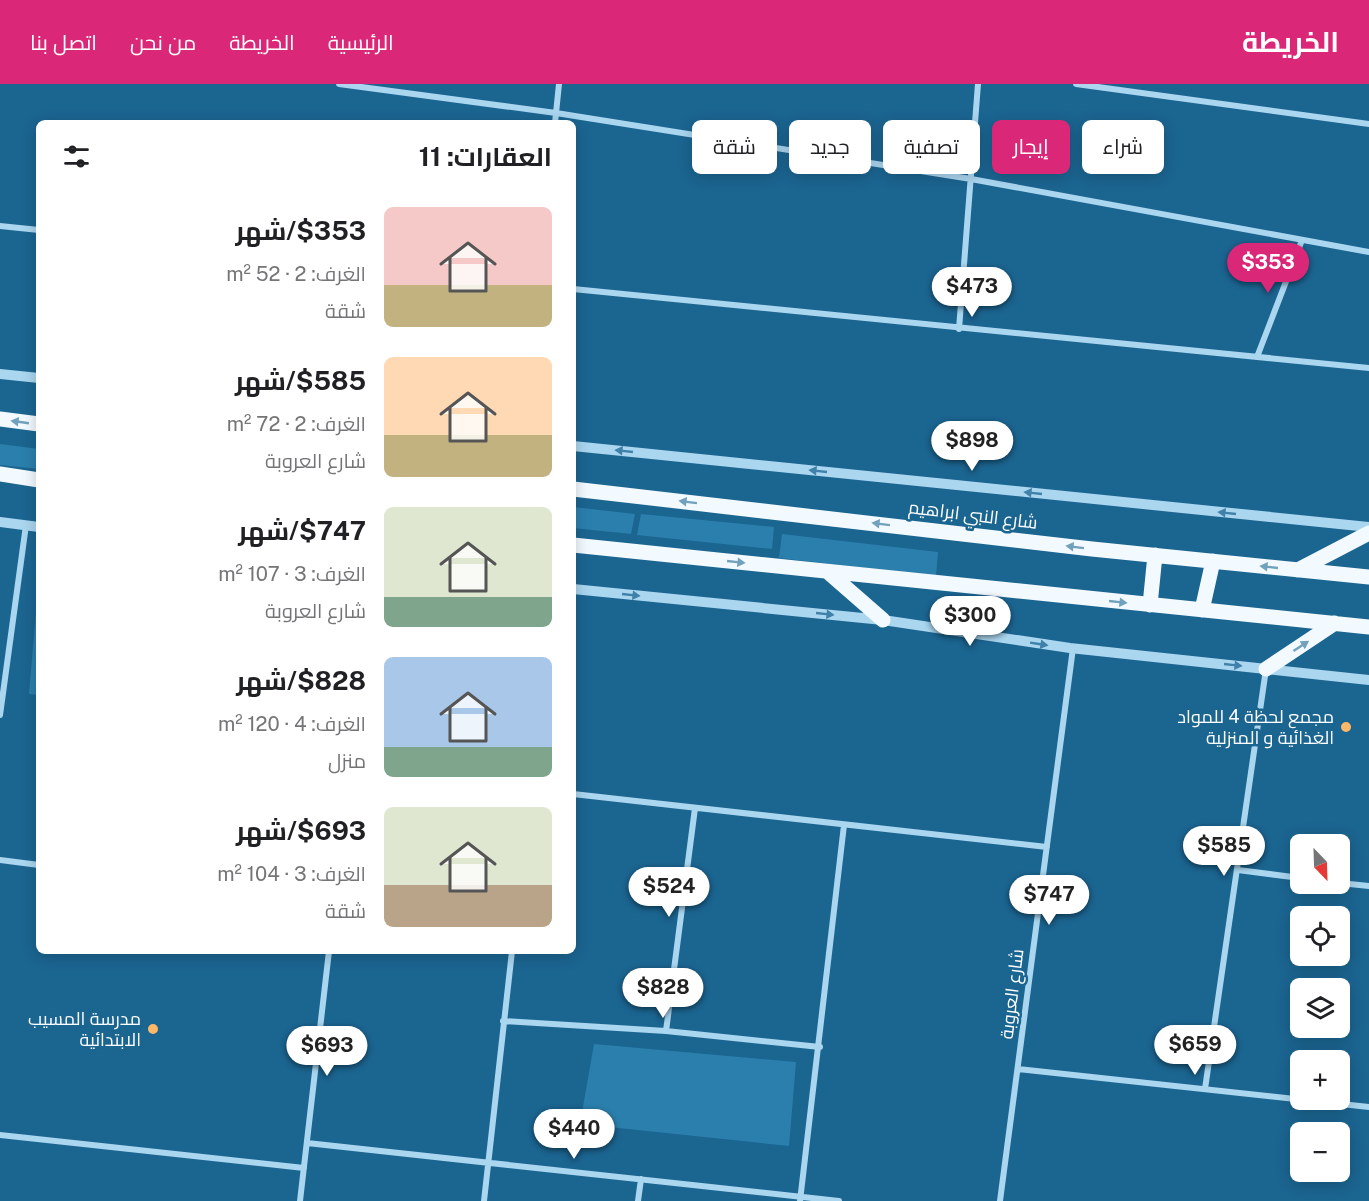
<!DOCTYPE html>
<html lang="ar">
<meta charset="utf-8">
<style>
body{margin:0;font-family:"Public Sans",Cairo,sans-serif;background:#f6f6f6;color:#202124;direction:rtl;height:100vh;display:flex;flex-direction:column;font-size:22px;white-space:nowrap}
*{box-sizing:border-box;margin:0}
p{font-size:20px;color:#757577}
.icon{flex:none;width:33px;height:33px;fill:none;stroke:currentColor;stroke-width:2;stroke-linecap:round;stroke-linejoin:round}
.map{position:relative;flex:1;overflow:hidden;direction:ltr}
.panel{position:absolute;left:36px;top:36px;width:540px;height:834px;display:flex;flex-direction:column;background:#fff;border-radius:9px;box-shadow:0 3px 15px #0003;direction:rtl}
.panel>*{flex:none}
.banner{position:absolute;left:594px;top:36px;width:570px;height:54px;direction:rtl;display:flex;gap:12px}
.needle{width:39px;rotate:157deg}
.buttons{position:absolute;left:1290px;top:750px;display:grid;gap:12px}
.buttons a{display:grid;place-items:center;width:60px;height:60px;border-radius:9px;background:#fff;box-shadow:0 3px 15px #0003;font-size:30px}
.price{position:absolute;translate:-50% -51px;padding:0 14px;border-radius:21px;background:#fff;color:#222;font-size:20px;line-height:39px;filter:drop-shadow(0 2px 3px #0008)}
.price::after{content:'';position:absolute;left:50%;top:36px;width:18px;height:14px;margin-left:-9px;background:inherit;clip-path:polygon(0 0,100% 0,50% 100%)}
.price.selected{background:#db2777;color:#fff}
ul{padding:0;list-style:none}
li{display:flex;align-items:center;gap:18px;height:150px;padding:0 24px}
li span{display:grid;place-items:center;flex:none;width:168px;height:120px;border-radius:9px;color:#555}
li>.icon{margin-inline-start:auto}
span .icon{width:72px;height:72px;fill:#fffc;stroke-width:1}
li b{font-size:26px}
h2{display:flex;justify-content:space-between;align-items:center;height:72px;padding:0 24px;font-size:26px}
.tag{padding:0 21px;border-radius:9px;background:#fff;box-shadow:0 3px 15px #0003;font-size:21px;line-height:54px}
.tag.selected{background:#db2777;color:#fff}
header{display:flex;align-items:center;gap:36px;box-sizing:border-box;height:84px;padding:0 30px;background:#db2777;color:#fff}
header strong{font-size:28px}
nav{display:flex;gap:33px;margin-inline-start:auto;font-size:21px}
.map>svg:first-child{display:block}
</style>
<header>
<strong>الخريطة</strong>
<nav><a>الرئيسية</a><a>الخريطة</a><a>من نحن</a><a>اتصل بنا</a></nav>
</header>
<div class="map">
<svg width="1369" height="1117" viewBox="0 0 1369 1117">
<rect width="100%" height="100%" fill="#1b6591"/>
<path fill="#2b7fad" d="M0,360L39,365V385L0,381Z
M573,423L635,430L631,450L573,444Z
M641,430L774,443L772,465L637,451Z
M782,450L938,468L936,492L779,474Z
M39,492V611L29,610Z
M594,960L796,978L789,1062L580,1040Z"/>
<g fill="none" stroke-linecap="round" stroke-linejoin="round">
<path stroke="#aad6ef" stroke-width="6" d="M339,0L556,29L971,95L1369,168
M1076,0L1369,40
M555,39L559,0
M0,142L39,146
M573,205L1369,284
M959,245L978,0
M1257,273L1302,156
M0,631L26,441
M573,710L1047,763
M0,776L39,781
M1238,786L1300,794
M1340,799L1369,802
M503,937L666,947L820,963
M666,947L695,724
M1018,985L1369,1023
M1205,1005L1266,585
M0,1051L304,1084
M307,1059L839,1117
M300,1117L329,867
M484,1117L512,867
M638,1117L641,1095
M800,1117L844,741
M1000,1117L1073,564"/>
<path stroke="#aad6ef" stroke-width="10" d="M0,290L39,294
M573,362L1369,443
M0,438L39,443
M573,505L883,536L1070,564L1369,596"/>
<path stroke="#f2faff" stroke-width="15" d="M0,335L39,340
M0,390L39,396
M573,405L1092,465L1369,493
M573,461L1369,543
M1298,486L1369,449
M828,488L883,536
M1150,521L1155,471
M1202,526L1213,477
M1266,585L1335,539"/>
</g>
<defs><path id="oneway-solid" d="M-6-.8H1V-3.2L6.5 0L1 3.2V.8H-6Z" transform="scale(1.5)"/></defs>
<g fill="#71a1bd">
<use href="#oneway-solid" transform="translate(20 338) rotate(-172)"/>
<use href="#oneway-solid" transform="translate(688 418) rotate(-173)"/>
<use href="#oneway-solid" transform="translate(881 440) rotate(-173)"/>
<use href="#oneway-solid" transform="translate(1075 463) rotate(-173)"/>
<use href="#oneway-solid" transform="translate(736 478) rotate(6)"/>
<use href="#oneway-solid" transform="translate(1269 483) rotate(-174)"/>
<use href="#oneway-solid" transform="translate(1118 518) rotate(6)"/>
<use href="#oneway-solid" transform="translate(1301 562) rotate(-33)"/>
</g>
<g fill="#3f81a8">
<use href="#oneway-solid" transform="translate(624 367) rotate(-174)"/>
<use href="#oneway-solid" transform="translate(818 387) rotate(-174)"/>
<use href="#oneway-solid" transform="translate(1033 409) rotate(-174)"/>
<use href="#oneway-solid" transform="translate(1227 429) rotate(-174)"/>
<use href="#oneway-solid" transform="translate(631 511) rotate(6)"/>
<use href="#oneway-solid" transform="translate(825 530) rotate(6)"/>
<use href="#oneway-solid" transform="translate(1039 560) rotate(9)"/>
<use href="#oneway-solid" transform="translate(1233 581) rotate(6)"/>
</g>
<g fill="#ffb768" stroke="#1b6591" stroke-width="2">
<circle cx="1346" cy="643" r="6"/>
<circle cx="153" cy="945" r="6"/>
</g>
<g text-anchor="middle" stroke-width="5" stroke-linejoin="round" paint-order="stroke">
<g font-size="18" fill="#fff" stroke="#1b6591">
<text transform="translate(973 431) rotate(7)" y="6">شارع النبي ابراهيم</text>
<text transform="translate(1012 910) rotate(-83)" y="6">شارع العروبة</text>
</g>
<g font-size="18" fill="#fff" stroke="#1b6591" text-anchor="end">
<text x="1334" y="639">مجمع لحظة 4 للمواد<tspan x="1334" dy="21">الغذائية و المنزلية</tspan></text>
<text x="141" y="941">مدرسة المسيب<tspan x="141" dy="21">الابتدائية</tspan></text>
</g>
</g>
</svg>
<div class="buttons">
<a><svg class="needle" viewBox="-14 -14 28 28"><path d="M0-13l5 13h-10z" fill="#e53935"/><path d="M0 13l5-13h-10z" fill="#757577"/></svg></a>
<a><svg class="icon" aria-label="locate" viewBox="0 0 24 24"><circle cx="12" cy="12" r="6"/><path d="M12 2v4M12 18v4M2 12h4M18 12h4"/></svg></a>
<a><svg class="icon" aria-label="layers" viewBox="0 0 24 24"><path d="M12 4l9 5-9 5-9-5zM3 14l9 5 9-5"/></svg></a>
<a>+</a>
<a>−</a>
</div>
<b class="price selected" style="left:1268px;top:210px">$353</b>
<b class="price" style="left:972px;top:234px">$473</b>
<b class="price" style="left:972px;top:388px">$898</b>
<b class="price" style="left:970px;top:563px">$300</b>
<b class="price" style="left:1224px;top:793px">$585</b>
<b class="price" style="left:669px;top:834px">$524</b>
<b class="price" style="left:1049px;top:842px">$747</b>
<b class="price" style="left:663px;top:935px">$828</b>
<b class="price" style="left:1195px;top:992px">$659</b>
<b class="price" style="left:327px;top:993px">$693</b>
<b class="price" style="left:574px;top:1076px">$440</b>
<div class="banner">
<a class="tag">شراء</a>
<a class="tag selected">إيجار</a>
<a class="tag">تصفية</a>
<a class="tag">جديد</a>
<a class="tag">شقة</a>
</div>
<section class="panel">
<h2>العقارات: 11<svg class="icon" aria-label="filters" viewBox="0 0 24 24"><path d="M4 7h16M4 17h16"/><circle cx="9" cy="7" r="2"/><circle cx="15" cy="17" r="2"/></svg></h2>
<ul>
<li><span style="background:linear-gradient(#f6c9c9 65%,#c2b280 0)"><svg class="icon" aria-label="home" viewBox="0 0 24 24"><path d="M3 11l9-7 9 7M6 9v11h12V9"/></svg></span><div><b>$353/شهر</b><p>الغرف: 2 · 52 m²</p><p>شقة</p></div></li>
<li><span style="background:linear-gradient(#ffd9b3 65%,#c2b280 0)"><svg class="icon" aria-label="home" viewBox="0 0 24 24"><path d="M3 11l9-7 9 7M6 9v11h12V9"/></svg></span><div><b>$585/شهر</b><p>الغرف: 2 · 72 m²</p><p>شارع العروبة</p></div></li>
<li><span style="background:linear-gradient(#dfe7d0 75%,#7fa58c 0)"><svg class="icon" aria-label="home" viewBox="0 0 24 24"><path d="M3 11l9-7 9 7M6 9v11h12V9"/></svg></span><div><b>$747/شهر</b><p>الغرف: 3 · 107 m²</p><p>شارع العروبة</p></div></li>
<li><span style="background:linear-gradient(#a9c7e8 75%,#7fa58c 0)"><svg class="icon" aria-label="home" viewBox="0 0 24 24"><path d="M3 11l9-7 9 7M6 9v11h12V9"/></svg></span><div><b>$828/شهر</b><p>الغرف: 4 · 120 m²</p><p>منزل</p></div></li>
<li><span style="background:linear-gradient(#dfe7d0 65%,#b9a48a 0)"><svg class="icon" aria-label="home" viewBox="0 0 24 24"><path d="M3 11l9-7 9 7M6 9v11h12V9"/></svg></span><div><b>$693/شهر</b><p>الغرف: 3 · 104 m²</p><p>شقة</p></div></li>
</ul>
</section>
</div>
